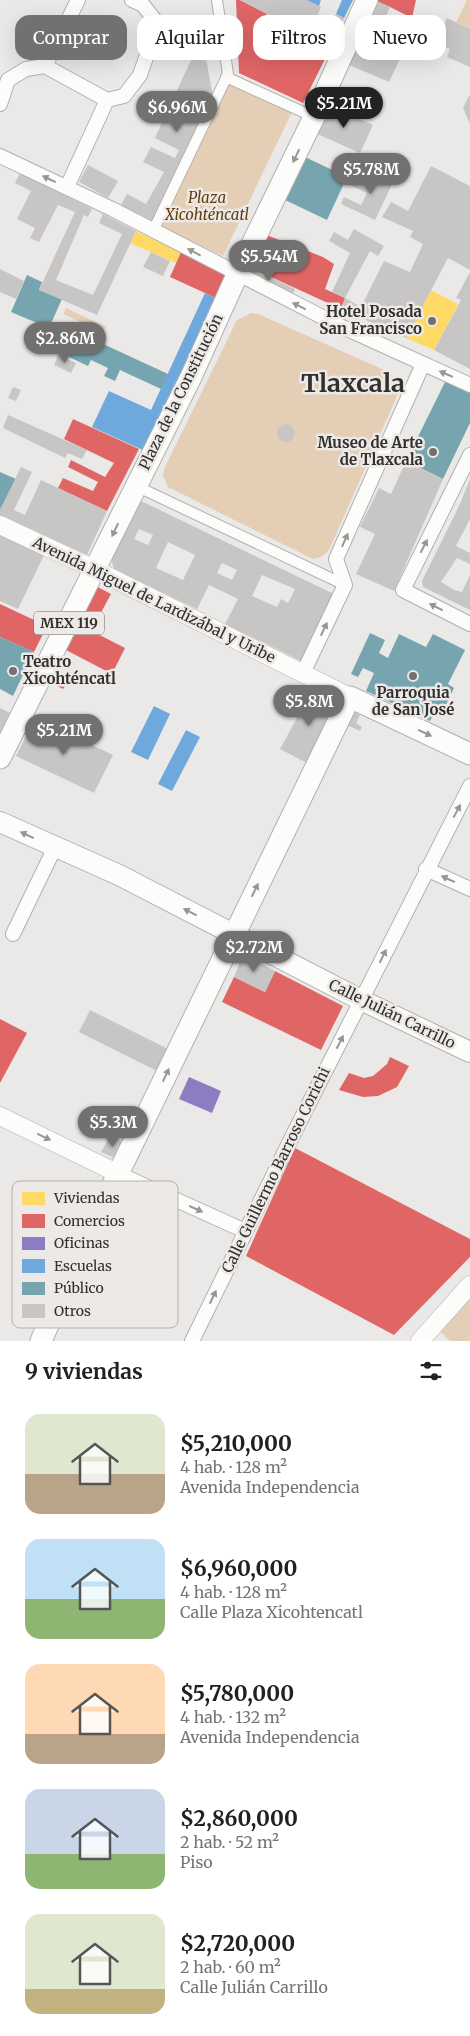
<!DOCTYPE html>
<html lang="es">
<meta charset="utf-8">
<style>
body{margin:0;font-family:Merriweather,serif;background:#f2f2f2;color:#202124;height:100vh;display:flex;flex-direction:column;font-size:19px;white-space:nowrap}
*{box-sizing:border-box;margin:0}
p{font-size:16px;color:#757577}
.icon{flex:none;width:28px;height:28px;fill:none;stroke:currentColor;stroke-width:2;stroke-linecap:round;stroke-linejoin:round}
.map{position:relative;height:1341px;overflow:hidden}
.details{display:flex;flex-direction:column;background:#fff;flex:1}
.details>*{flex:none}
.guide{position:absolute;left:15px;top:15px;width:440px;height:45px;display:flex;gap:10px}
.price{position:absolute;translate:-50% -42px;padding:0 11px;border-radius:18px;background:#72716f;color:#fff;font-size:16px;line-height:32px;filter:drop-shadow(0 1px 2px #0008)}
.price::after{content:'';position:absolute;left:50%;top:30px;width:15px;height:11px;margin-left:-8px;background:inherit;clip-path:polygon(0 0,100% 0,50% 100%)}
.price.current{background:#222;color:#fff}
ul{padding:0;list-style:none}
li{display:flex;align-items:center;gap:15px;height:125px;padding:0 25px}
li span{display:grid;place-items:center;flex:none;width:140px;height:100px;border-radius:15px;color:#555}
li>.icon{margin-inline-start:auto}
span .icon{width:60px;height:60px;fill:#fffc;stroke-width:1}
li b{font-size:21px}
h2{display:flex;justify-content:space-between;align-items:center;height:60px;padding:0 25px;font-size:21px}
.tag{padding:0 18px;border-radius:15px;background:#fff;box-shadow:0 5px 20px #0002;font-size:18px;line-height:45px}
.tag.current{background:#72716f;color:#fff}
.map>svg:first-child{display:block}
</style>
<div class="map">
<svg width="470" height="1341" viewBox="0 0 470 1341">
<rect width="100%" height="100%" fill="#ebe9e7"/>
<path fill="#e4ceb6" d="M467,0H470V29L456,22Z
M227,83L292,112L223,256L157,225Z
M66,308L106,327L103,332L63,314Z
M251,313L258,314L389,372C395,379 397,384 398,394L329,550C324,556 320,558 313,559L168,487L163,476L164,469L237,320Z
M61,322L100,339L97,345L59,327Z
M470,1296V1341H450L441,1332Z"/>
<path fill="#ffd966" d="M136,231L181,252L176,263L130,243Z
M431,290L458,304L434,350L406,338Z"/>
<path fill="#e06666" d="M236,0H240L267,14L261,26L258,47L266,42L277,19L331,47L303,103L239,73Z
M374,0H416L412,18L390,7Z
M264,234L323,257L334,264L325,289L345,298L341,309L247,266Z
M181,252L227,273L216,298L170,277Z
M73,419L139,449L107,511L58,488L63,478L93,491L98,482L68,467L71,460L105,477L114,463L64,439Z
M94,585L111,594L97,620L80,612Z
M0,604L47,626L34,652L0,637Z
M78,624L125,648L112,674L66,650Z
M59,672L70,678L63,689L53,684Z
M275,971L343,1006L321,1050L222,1002L234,977L265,992Z
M0,1019L27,1033L0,1083Z
M390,1057L409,1066L397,1087L378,1096L363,1097L339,1090L349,1073L364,1078L373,1076L387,1064Z
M295,1148L470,1239V1257L394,1335L246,1256Z"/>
<path fill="#8e7cc3" d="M189,1077L221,1091L212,1113L179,1099Z"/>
<path fill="#6fa8dc" d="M306,0H321L319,6Z
M342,0H353L344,18L336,14Z
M205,293L216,298L145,451L92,427L109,391L151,410Z
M154,706L170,714L148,760L131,752Z
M186,730L200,737L172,791L158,784Z"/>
<path fill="#76a5af" d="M303,156L347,177L327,220L283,199Z
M27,275L42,282L39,290L62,299L49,328L11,312Z
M78,338L98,348L101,343L168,374L161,389L120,370L115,381L104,376L108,368L91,360L88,366L69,357Z
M447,378L470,390V423L443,479L406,461Z
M0,472L16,479L0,510Z
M370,633L385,640L379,653L388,658L399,634L426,647L433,634L465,650L448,684L454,688L444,709L438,706L430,721L366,691L374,673L363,668L358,677L351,674Z
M0,637L34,652L13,696L0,689Z"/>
<path fill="#c8c6c5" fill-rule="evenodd" d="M240,0H306L321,7L316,20L329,26L336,14L344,18L331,47Z
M376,1L390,7L385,19L379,17L371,36L404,50L389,82L347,64Z
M447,18L470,29V67L447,57L450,49L437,43Z
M205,53L213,96L153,221L121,205L127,194L146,204L164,172L143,162L151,147L175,158L179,150L155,138L191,60Z
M470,94V124L463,108Z
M328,105L373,125L360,153L315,133Z
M88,165L118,181L108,198L79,182Z
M431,166L470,186V270L448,258L406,338L341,309L345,298L332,292L350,253L329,241L334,232L348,240L354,229L384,246L378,256L370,251L345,298L361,307L384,261L410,272L423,244L410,237L413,231L382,217L391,202L408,211Z
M382,169L396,176L375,220L341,204L344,197L361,205L367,193L346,183L349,176L373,187Z
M20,173L92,209L88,217L84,215L56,280L93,295L122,234L99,223L103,214L136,231L97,315L39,290L75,212L58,205L39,242L30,238L35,228L17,219L31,191L15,183Z
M151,252L170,261L163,276L143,267Z
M247,266L295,289L291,298L243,275Z
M0,269L24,281L16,299L0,292Z
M470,272V369L434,350L461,300L456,298Z
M58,355L76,363L71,373L54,365Z
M13,387L21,390L16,401L8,398Z
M8,415L87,450L82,459L68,453L65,458L3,428Z
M277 433a9 9 0 1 1 18 0a9 9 0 1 1-18 0Z
M406,461L443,479L394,591L356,574L375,534L360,527L379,488L391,494Z
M21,467L32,472L14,510L25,515L41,480L107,511L87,555L0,515V510Z
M470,479V519L456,546L470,553V564L457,558L441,582L454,590L462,592L470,575V610L423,587L422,581L460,504Z
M139,500L334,594L301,661L225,624L238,599L209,585L197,609L114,569L111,558ZM139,529L153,535L148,545L134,539ZM168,542L195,555L183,580L156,568ZM222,563L237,570L232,580L217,573ZM262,575L295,589L288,603L281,599L277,607L252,596Z
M0,530L46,551L18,609L0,601Z
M312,690L338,704L307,763L280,749Z
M0,708L10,713L0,733Z
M354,712L360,715L356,723L362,727L360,731L347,725Z
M35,718L113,755L94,793L16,756Z
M243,954L275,971L265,992L234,977Z
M90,1010L170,1050L159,1072L79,1032Z
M110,1136L125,1143L117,1159L101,1152Z"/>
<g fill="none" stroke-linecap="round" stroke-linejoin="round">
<g stroke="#b1b0af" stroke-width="12">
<path id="pedestrian" d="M226,77L314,117
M153,231L228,74L217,0
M136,486L345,585"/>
</g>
<g stroke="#b1b0af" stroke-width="16">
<path id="minor" d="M45,66L107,100
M107,100L124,96L140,75L152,40L154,19L143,5L132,0
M0,104L8,80L26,69L45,66L78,0
M0,156L112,209L336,324L470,385
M67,187L107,100
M470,455L403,590L470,624
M303,673L345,585L336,559L423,364
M426,869L470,889
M13,934L55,847
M119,1174L245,1231
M192,1341L295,1131L470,786"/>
</g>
<g stroke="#b1b0af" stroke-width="19">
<path id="tertiary" d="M0,525L96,570L350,697
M0,1116L119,1174
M420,1341L470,1285"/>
</g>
<g stroke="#b1b0af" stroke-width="22">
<path id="secondary" d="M0,822L119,875L361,1000L470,1052"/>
</g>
<g stroke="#b1b0af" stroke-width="23">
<path id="primary" d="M0,758L191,377L237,275L314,117L367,0
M41,1341L80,1252L350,697L470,754"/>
</g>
<use href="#pedestrian" stroke="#fcfcfb" stroke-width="10"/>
<use href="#minor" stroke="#fcfcfb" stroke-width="14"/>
<use href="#tertiary" stroke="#fcfcfb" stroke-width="18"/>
<use href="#secondary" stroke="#fcfcfb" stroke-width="20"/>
<use href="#primary" stroke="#fcfcfb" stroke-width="21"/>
</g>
<defs><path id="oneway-solid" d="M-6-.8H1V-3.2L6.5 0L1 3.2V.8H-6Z" transform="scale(1.25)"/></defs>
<g fill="#969695">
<use href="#oneway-solid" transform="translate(296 156) rotate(116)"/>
<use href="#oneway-solid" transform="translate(49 179) rotate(-155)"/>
<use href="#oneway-solid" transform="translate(194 252) rotate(-152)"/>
<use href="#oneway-solid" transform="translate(299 306) rotate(-154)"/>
<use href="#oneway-solid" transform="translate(446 374) rotate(-157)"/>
<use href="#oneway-solid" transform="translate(115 530) rotate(115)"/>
<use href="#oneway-solid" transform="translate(345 540) rotate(-66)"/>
<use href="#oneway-solid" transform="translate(424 546) rotate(-63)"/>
<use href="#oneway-solid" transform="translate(436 607) rotate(-153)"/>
<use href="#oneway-solid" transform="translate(324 629) rotate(-65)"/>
<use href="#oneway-solid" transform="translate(425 733) rotate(25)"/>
<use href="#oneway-solid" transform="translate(457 811) rotate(-62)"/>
<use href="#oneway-solid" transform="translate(27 835) rotate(-155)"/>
<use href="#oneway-solid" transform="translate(448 879) rotate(-155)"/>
<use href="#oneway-solid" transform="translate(255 890) rotate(-64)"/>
<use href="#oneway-solid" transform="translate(190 912) rotate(-153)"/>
<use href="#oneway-solid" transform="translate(383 956) rotate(-64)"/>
<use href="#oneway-solid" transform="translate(340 1042) rotate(-63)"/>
<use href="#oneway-solid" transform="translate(166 1075) rotate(-65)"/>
<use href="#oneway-solid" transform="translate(44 1137) rotate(26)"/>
<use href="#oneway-solid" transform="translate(196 1209) rotate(24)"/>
<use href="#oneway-solid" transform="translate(213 1297) rotate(-64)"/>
</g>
<g fill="#72716f" stroke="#ece9e6" stroke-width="2">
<circle cx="432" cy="321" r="5"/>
<circle cx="433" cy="452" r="5"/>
<circle cx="13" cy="671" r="5"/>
<circle cx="413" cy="676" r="5"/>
</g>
<g text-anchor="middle" stroke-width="5" stroke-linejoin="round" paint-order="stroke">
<rect fill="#ece9e6" stroke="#696866" stroke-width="1" x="34" y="611.5" width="70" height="23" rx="4"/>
<g font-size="14" font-weight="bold" fill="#31302f">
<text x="69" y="628">MEX 119</text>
</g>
<g font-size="15" font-style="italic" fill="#643e0e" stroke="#ece9e6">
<text x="207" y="203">Plaza<tspan x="207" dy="17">Xicohténcatl</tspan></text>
</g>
<g font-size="15" font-weight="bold" fill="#31302f" stroke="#ece9e6" text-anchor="end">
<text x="422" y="317">Hotel Posada<tspan x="422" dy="17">San Francisco</tspan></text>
<text x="423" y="448">Museo de Arte<tspan x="423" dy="17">de Tlaxcala</tspan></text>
<text x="23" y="667" text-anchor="start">Teatro<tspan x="23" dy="17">Xicohténcatl</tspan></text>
<text x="413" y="698" text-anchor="middle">Parroquia<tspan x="413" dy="17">de San José</tspan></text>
</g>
<g font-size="15" fill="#31302f" stroke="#ece9e6">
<text transform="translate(181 392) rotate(-64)" y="5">Plaza de la Constitución</text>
<text transform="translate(154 600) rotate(26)" y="5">Avenida Miguel de Lardizábal y Uribe</text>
<text transform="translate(392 1014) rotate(26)" y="5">Calle Julián Carrillo</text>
<text transform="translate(276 1170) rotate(-64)" y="5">Calle Guillermo Barroso Corichi</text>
</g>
<g font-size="25" font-weight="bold" fill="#31302f" stroke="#ece9e6">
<text x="353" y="392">Tlaxcala</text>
</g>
</g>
<rect x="12" y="1181" width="166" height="147" rx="8" fill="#ece9e6" stroke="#b4b2af" stroke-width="1"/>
<rect x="22" y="1192" width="23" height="13" fill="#ffd966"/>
<rect x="22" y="1214" width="23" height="14" fill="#e06666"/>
<rect x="22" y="1237" width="23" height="13" fill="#8e7cc3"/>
<rect x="22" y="1259" width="23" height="14" fill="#6fa8dc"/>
<rect x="22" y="1282" width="23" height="13" fill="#76a5af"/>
<rect x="22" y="1304" width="23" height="14" fill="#c8c6c5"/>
<g font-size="14" fill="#31302f">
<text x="54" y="1203">Viviendas</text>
<text x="54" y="1226">Comercios</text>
<text x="54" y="1248">Oficinas</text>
<text x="54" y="1271">Escuelas</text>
<text x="54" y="1293">Público</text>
<text x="54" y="1316">Otros</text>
</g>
</svg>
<b class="price current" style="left:344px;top:129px">$5.21M</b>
<b class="price" style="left:177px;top:133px">$6.96M</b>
<b class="price" style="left:371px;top:195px">$5.78M</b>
<b class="price" style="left:269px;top:282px">$5.54M</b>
<b class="price" style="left:65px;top:364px">$2.86M</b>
<b class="price" style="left:309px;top:727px">$5.8M</b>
<b class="price" style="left:64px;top:756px">$5.21M</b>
<b class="price" style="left:254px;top:973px">$2.72M</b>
<b class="price" style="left:113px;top:1148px">$5.3M</b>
<div class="guide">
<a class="tag current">Comprar</a>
<a class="tag">Alquilar</a>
<a class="tag">Filtros</a>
<a class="tag">Nuevo</a>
</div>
</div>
<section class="details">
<h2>9 viviendas<svg class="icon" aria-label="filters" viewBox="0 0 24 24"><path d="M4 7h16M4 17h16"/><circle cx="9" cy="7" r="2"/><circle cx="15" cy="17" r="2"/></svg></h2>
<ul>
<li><span style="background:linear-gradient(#dfe7d0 60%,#b9a48a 0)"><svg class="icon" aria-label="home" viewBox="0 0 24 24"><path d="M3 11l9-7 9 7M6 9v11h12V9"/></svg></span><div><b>$5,210,000</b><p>4 hab. · 128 m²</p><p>Avenida Independencia</p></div></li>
<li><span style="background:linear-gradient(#bfe0f5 60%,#8fb573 0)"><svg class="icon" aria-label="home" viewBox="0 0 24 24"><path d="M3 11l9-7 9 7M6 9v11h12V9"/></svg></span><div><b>$6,960,000</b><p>4 hab. · 128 m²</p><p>Calle Plaza Xicohtencatl</p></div></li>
<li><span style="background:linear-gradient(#ffd9b3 70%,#b9a48a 0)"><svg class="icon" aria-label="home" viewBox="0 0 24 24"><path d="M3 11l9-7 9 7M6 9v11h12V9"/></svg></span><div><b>$5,780,000</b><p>4 hab. · 132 m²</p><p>Avenida Independencia</p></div></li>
<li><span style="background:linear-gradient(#c9d6e8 65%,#8fb573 0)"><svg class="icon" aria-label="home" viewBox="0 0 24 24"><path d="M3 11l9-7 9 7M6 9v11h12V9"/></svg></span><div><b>$2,860,000</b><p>2 hab. · 52 m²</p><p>Piso</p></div></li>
<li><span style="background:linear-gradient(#dfe7d0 75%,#c2b280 0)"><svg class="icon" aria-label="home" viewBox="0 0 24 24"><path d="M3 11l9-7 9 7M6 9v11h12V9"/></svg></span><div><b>$2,720,000</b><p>2 hab. · 60 m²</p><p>Calle Julián Carrillo</p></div></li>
</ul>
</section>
